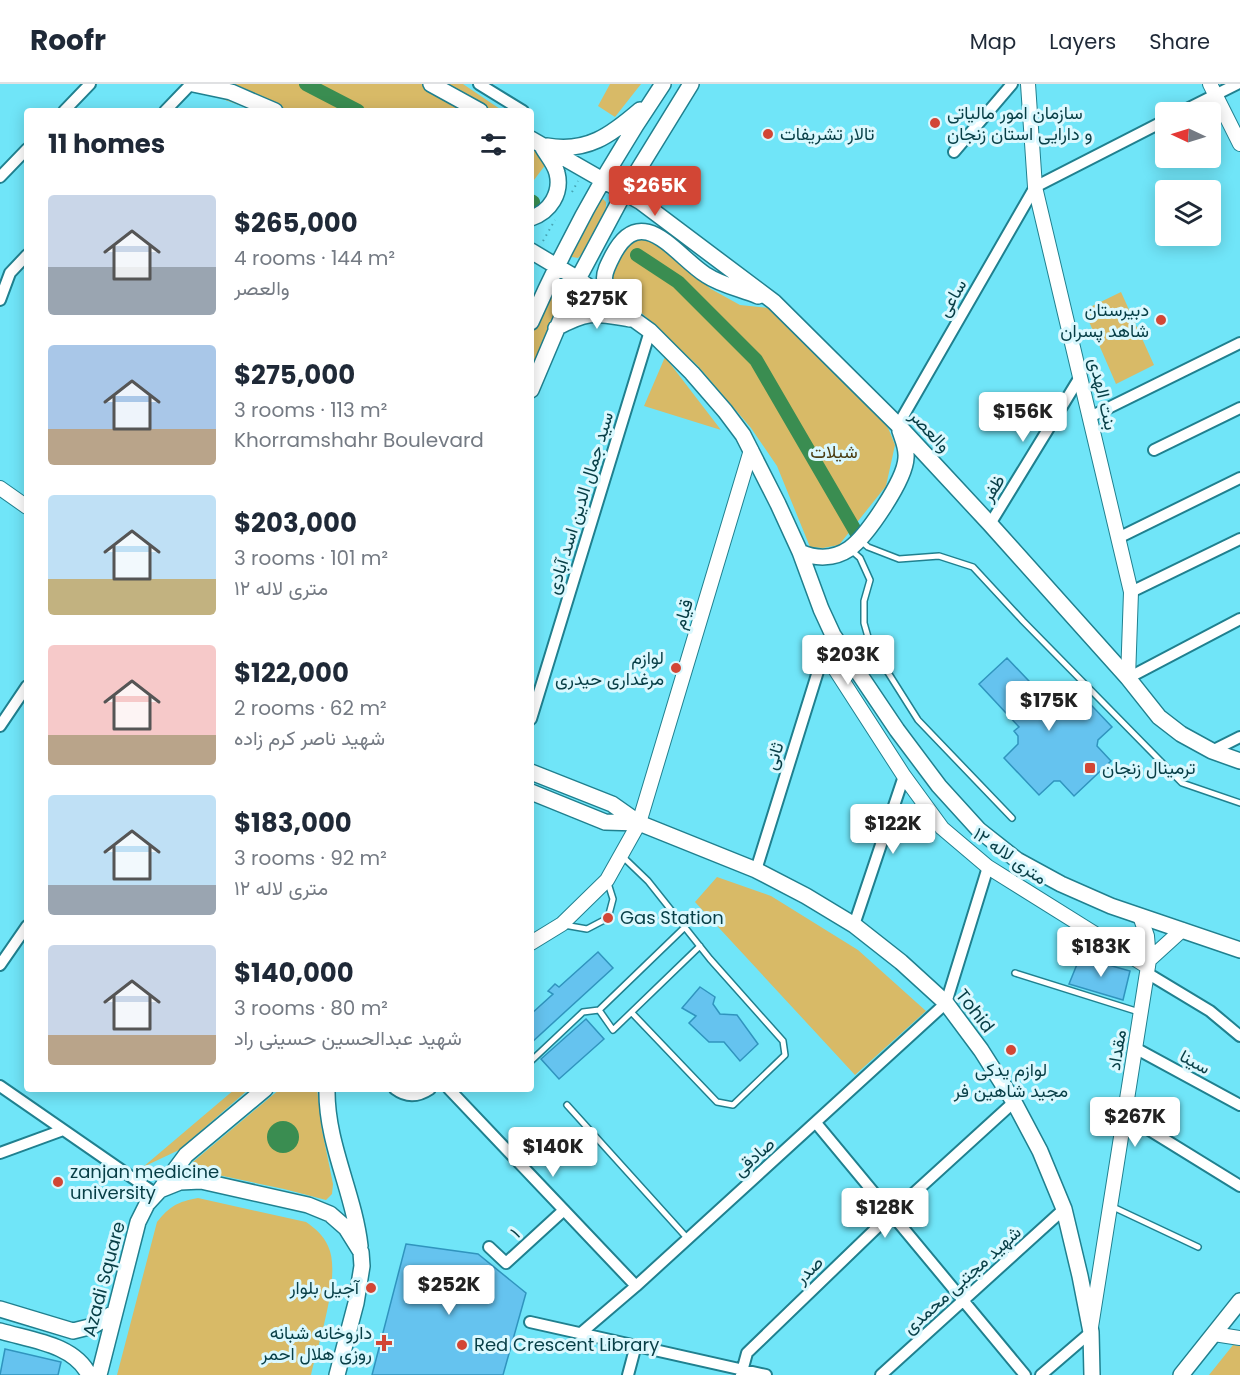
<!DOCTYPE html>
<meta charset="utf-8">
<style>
body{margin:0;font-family:Poppins,Vazirmatn,sans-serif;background:#f6f6f7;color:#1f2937;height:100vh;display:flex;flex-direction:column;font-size:22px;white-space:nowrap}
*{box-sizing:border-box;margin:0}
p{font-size:20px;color:#747a83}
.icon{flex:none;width:33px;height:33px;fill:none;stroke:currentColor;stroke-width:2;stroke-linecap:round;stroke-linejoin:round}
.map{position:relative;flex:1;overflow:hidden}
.panel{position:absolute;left:24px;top:24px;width:510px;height:984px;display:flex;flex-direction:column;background:#fff;border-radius:6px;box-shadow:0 3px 15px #0003}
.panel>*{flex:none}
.needle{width:39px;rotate:274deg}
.fabs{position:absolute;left:1155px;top:18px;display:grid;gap:12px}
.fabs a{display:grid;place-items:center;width:66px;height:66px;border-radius:6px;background:#fff;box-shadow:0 3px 15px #0003;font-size:30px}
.price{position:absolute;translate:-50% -51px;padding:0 14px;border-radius:6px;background:#fff;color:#222;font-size:20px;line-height:39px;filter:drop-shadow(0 2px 3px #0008)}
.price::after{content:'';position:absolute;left:50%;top:36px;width:18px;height:14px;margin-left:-9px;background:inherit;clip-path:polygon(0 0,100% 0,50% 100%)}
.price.selected{background:#d24635;color:#fff}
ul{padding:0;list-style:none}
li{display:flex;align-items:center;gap:18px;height:150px;padding:0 24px}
li span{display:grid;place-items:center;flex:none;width:168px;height:120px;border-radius:6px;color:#555}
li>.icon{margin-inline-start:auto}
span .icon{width:72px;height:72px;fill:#fffc;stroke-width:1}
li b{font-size:26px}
h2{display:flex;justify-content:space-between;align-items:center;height:72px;padding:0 24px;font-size:26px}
header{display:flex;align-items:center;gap:36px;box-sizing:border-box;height:84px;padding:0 30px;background:#fff;border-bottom:2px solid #e0e1e3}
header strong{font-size:28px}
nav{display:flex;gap:33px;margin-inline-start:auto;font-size:21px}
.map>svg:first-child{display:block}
</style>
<header>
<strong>Roofr</strong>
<nav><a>Map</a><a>Layers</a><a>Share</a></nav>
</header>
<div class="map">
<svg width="1240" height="1291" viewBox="0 0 1240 1291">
<rect width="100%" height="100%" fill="#70e5f8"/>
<path fill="#d8ba67" d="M182,0H463L503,27H255Z
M610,0H641L615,33L598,22Z
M531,46L537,50L546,80L531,100Z
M603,115L606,118C607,136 591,162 578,174L572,173L569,169L598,116Z
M642,152L655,158L675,174L711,205L740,221L769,224L791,242L882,334L889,346L895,361L886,402L839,461L823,464L810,463L777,382L751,344L698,282L612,201L611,188L624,162Z
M559,204L562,211L531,292V252L552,206Z
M1121,208L1154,281L1116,300L1084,226Z
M665,273L721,346L644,322Z
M717,793L771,812L858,866L926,927L855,991L695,818Z
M235,1005H249L179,1066L143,1083Z
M280,1005H317L322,1046L333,1100L332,1110L326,1116L284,1105L204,1088L180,1091L194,1077Z
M198,1114L306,1138C316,1145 323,1151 328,1162C342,1190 318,1260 311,1291H117L157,1138C170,1122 177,1118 198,1114Z
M1233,1261L1240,1262V1291H1209Z"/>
<path fill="#3a8d51" d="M267 1053a16 16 0 1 1 32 0a16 16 0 1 1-32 0Z"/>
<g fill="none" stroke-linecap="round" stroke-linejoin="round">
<path stroke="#3a8d51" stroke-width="14" d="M306,0L358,27
M531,117L533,118
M637,171L678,198L756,276L860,455"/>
</g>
<path fill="#65c3ef" stroke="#3094be" stroke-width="1.5" d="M1007,574L1047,616L1050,612L1056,619H1063L1076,605L1112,643L1098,656L1097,662L1111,677L1074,712L1060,697H1054L1039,711L1004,674L1018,660V652L1014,647L1019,643L979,600Z
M598,868L613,884L531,959V930L553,910L548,907L555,900L559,903Z
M1080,873L1130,887L1123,916L1069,900Z
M700,903L715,913L713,920L720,930L737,931L758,960L740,977L724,958H709L689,939L696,932L682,924Z
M586,935L604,955L559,995L541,975Z
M406,1160L478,1170L526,1209L503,1291H372Z
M5,1265L61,1278L58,1291H0Z"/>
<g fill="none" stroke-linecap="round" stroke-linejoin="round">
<g stroke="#20808f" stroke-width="8">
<path id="service" d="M860,456L868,463L899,475L939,472L973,483L1023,537L1182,699L1240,719
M851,466L860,474L870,496L864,517V539L870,560L918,636L1012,734
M622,772L648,797L710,875L783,957L785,971L733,1021L717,1018L632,929
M564,841L587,845L608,834L613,815L607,796
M685,843L599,926L613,946L700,862
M1015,889L1139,928
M531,977L583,928L599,926
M567,1021L688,1155
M1113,1123L1198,1163"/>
</g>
<g stroke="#20808f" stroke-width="14">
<path id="minor" d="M479,0L523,27
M64,27L90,0
M165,27L191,0
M1181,28L1237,0
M954,68L1012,0
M0,93L27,65
M0,216L10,189L27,171
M1090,333L1240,259
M898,341L1035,103L1166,36
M1154,366L1240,324
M990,440L1080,293
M1118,454L1240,394
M1131,508L1240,455
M1128,594L1240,535
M531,635L650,247
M0,642L27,602
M1212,667L1240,653
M756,786L824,568
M854,841L904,692
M0,881L27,842
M1147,889L1210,927L1240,952
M1135,964L1240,1021
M0,1002L156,1110
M395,1005C407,1014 418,1013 430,1005
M449,1005L636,1202
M1125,1031L1240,1102
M816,1039L1025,1291
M0,1069L63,1046
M489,1163L506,1179L564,1126
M530,1238L766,1291
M581,1249L636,1202L946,919L988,783
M628,1291L636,1261
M741,1291L747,1269L891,1130L1014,1018
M881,1291L1064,1125
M1041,1291L1091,1248"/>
</g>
<g stroke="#20808f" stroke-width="16">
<path id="tertiary" d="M1028,0L1035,103L1131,508L1128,594
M1210,0L1240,60
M0,404L27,423
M824,568L904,692L942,744L988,783L1148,883
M531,859L562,840L607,796L639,739L751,366
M1149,876L1182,846
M1091,1243L1149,876L1147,852L1140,832
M1214,1250L1240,1254"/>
</g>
<g stroke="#20808f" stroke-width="18">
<path id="secondary" d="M193,0L231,8L275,27
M431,0L480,27
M531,55L641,118L774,218L898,341L990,440L1128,594L1159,633L1181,650L1212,667L1240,677
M547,62C587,69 611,51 640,26
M531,134C550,128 562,109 557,89C555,80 547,71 543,64
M531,167L578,195L650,247L692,289L725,327L743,351L778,420L800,468L821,525L833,551L897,646L939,702L979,746L1017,776L1061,800L1111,822L1240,866
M614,217C601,196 602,192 613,171C642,116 676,172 706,191C721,201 741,205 758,212
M531,238C568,154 612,75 663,0
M556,244C589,226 595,229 630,235
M531,306L578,195L624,109L691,0
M800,468C816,475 834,475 849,465C867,452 905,396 906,374C907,364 903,356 900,347
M531,688L612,720L639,739L756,786L806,812L854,841L901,878L946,919L981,966L1014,1018L1040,1067L1064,1125L1080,1192L1091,1248L1092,1291
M531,708L605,738L639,739
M327,1005C326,1059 354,1109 360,1162
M160,1106L186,1071L265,1005
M0,1225L73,1247L93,1242L115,1228
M0,1247C30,1256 74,1260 89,1291
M99,1291L138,1138L147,1120L160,1106L180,1098L201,1097L308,1121L330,1130L346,1144L361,1168L362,1182L356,1219L337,1291
M1181,1291L1240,1217"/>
</g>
<path stroke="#47a3b2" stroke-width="2" stroke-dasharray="1.5 4.5" stroke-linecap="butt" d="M572,108L578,97
M543,157L555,136"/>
<use href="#service" stroke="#fff" stroke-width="5"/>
<use href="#minor" stroke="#fff" stroke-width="10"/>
<use href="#tertiary" stroke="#fff" stroke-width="14"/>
<use href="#secondary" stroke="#fff" stroke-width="15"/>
</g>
<g fill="#d24635" stroke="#daf8fe" stroke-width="2">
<circle cx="935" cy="39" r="6"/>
<circle cx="768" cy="50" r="6"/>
<circle cx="1161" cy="236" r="6"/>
<circle cx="676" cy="584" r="6"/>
<rect x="1084" y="678" width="12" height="12" rx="3"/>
<circle cx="608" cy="834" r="6"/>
<circle cx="1011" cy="966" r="6"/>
<circle cx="58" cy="1098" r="6"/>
<circle cx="371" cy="1204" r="6"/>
<path d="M381 1250h6v6h6v6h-6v6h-6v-6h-6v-6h6z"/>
<circle cx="462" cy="1261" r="6"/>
</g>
<g text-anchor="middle" stroke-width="6" stroke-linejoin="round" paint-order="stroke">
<g font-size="18" fill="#073e46" stroke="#daf8fe" text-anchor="start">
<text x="947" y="35">سازمان امور مالیاتی<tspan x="947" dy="21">و دارایی استان زنجان</tspan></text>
<text x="780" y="56">تالار تشریفات</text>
<text x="1149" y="232" text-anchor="end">دبیرستان<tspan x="1149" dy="21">شاهد پسران</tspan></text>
<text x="664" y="580" text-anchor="end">لوازم<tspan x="664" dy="21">مرغداری حیدری</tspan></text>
<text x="1102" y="690">ترمینال زنجان</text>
<text x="620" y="840">Gas Station</text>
<text x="1011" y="992" text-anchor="middle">لوازم یدکی<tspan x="1011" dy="21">مجید شاهین فر</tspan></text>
<text x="70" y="1094">zanjan medicine<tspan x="70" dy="21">university</tspan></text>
<text x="359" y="1210" text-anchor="end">آجیل بلوار</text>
<text x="372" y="1255" text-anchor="end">داروخانه شبانه<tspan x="372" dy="21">روزی هلال احمر</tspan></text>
<text x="474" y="1267">Red Crescent Library</text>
</g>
<g font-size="18" fill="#073e46" stroke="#daf8fe">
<text transform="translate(952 214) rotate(-60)" y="6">ساعی</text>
<text transform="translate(1103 310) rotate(77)" y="6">بنت الهدی</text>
<text transform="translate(930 347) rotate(47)" y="6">والعصر</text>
<text transform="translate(993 404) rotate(-58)" y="6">ظفر</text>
<text transform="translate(580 419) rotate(-73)" y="6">سید جمال الدین اسد آبادی</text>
<text transform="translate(683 530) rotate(-73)" y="6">قیام</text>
<text transform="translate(774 672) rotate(-73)" y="6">ثانی</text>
<text transform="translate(1010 772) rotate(35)" y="6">۱۲ متری لاله</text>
<text transform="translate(975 927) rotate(52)" y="6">Tohid</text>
<text transform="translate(1117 966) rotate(-81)" y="6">مقداد</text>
<text transform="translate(1195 978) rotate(28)" y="6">سینا</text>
<text transform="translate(754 1073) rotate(-42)" y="6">صادقی</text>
<text transform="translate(515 1149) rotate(-43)" y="6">۱</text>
<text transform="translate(809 1186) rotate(-44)" y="6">صدر</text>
<text transform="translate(104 1195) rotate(-75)" y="6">Azadi Square</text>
<text transform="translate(962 1196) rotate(-42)" y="6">شهید مجتبی محمدی</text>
</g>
<g font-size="18" fill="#4b3d13" stroke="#daf8fe">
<text x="834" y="374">شیلات</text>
</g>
</g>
</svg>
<div class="fabs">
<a><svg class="needle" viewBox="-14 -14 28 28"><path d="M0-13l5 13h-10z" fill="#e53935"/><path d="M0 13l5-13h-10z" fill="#747a83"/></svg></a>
<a><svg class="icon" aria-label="layers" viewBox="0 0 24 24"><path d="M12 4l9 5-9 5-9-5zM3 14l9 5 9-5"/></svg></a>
</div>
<b class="price selected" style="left:655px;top:133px">$265K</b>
<b class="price" style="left:597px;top:246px">$275K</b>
<b class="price" style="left:1023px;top:359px">$156K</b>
<b class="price" style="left:848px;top:602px">$203K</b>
<b class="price" style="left:1049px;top:648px">$175K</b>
<b class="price" style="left:893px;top:771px">$122K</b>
<b class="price" style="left:1101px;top:894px">$183K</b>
<b class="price" style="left:1135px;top:1064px">$267K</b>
<b class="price" style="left:553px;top:1094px">$140K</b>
<b class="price" style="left:885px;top:1155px">$128K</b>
<b class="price" style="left:449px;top:1232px">$252K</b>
<section class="panel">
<h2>11 homes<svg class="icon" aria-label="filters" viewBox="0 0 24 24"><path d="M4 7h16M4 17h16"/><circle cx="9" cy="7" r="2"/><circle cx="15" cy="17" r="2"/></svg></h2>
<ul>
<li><span style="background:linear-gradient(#c9d6e8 60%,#9aa5b1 0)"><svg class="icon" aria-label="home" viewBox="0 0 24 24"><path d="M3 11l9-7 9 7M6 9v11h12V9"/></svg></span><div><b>$265,000</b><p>4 rooms · 144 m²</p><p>والعصر</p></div></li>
<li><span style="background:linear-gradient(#a9c7e8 70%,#b9a48a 0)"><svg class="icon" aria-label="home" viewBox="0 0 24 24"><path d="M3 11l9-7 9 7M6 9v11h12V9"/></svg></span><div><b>$275,000</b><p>3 rooms · 113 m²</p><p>Khorramshahr Boulevard</p></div></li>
<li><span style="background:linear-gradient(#bfe0f5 70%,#c2b280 0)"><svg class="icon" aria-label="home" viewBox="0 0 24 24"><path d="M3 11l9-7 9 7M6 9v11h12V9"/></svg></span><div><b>$203,000</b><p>3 rooms · 101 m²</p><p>۱۲ متری لاله</p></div></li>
<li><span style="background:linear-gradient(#f6c9c9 75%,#b9a48a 0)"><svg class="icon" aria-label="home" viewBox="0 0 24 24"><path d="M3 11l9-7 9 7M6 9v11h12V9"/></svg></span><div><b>$122,000</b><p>2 rooms · 62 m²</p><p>شهید ناصر کرم زاده</p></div></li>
<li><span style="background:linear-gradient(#bfe0f5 75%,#9aa5b1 0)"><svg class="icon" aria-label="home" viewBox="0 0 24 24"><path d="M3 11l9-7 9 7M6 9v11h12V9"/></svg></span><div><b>$183,000</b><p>3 rooms · 92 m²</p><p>۱۲ متری لاله</p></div></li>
<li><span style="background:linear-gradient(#c9d6e8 75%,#b9a48a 0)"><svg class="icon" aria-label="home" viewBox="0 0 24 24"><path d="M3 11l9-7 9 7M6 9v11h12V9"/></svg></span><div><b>$140,000</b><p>3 rooms · 80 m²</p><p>شهید عبدالحسین حسینی راد</p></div></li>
</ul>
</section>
</div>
